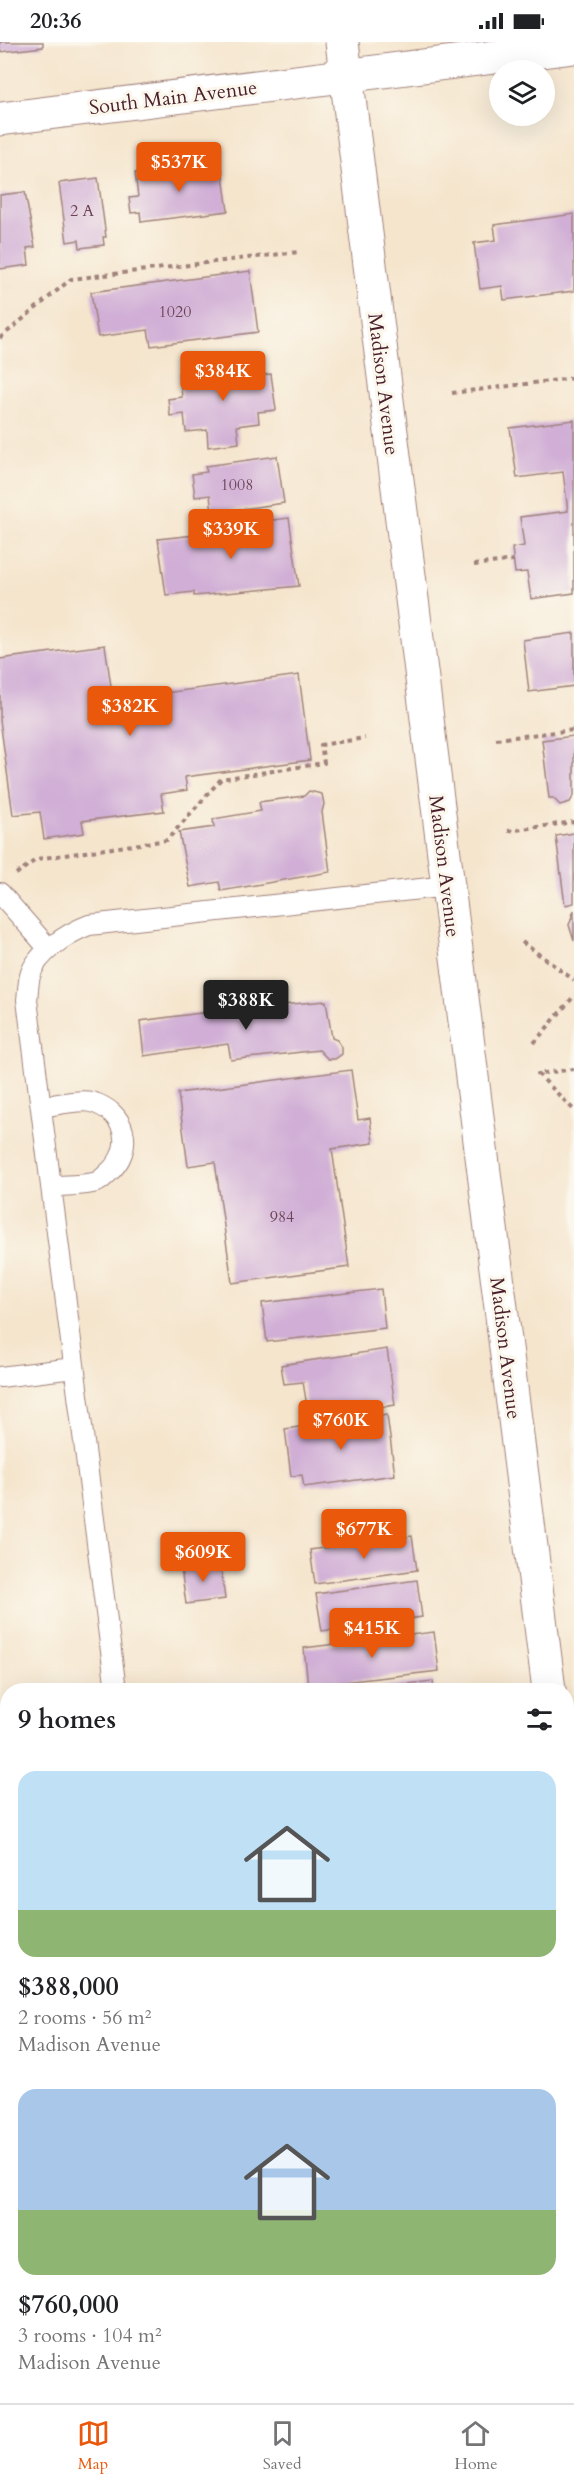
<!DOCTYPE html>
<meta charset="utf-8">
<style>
body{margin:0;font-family:Cardo,serif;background:#f6f6f6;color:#202124;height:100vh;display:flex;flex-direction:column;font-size:22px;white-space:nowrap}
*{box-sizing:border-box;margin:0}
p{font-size:20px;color:#757577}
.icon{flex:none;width:33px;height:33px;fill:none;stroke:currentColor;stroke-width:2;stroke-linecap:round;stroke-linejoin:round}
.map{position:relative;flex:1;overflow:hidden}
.side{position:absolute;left:0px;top:1641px;width:574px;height:720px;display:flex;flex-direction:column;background:#fff;border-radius:24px 24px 0 0;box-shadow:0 6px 24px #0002}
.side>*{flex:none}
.controls{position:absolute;left:489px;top:18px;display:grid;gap:12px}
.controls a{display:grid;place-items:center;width:66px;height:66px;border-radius:50%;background:#fff;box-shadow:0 6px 24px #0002;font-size:30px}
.price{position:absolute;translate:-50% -51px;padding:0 14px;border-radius:6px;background:#ea580c;color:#fff;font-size:20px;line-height:39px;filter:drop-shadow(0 2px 3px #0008)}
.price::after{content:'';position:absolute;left:50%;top:36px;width:18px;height:14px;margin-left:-9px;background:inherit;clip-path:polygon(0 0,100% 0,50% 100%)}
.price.on{background:#222;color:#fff}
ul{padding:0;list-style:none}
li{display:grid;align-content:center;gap:12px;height:318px;padding:0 18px}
li span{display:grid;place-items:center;height:186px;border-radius:18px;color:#555}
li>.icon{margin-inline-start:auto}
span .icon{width:108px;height:108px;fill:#fffc;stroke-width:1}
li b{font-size:26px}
h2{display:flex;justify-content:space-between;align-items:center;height:72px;padding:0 18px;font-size:26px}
.status{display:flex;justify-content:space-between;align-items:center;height:42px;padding:0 30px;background:#fff;direction:ltr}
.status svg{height:16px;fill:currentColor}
.tabs{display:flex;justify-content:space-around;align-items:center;height:84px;border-top:2px solid #e0e0e0;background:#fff;font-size:16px;color:#757577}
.tabs a{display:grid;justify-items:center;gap:3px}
.tabs .on{color:#ea580c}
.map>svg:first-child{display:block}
</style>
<div class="status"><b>20:36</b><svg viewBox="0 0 49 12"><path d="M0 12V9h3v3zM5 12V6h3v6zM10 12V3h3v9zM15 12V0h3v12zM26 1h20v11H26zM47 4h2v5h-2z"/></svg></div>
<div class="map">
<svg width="574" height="2361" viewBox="0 0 574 2361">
<rect width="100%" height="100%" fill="#fbf7ec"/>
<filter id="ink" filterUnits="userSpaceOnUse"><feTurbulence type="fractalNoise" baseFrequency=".0167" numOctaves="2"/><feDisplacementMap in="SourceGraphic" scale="12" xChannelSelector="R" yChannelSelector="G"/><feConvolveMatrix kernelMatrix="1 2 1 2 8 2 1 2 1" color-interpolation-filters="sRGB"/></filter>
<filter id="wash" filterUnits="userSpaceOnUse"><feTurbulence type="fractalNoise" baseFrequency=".008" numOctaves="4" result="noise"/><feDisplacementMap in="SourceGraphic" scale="24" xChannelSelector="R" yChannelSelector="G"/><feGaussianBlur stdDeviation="1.35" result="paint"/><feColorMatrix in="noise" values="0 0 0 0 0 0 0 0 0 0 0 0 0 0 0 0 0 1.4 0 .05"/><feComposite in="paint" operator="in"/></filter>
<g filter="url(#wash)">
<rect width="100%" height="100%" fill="#f5e5cd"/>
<g id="blocks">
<path fill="#d0aed6" d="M0,0H43V5L0,10Z
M203,123V129L222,127L228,169L141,180L140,170L131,171L129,156L138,155L135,131Z
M98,136L106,195H103L104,203L80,206L79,198L67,200L59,141Z
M25,150L35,205L27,206L29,223L0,227V153Z
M574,172V249L504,258L502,244L480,247L474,201L496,198L494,183Z
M250,229L258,290L151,304L148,288L98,295L91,250Z
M252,323L253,334L271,332L276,368L258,370L259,381L237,384L239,401L208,405L207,388L186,390L184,372L170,374L168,357L182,355L179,331Z
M574,378V551L531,557L527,530L515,531L512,506L524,504L520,475L568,469L563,430L517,436L510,386Z
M277,414L284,461L212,471L210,453L195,455L192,432L207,430L205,424Z
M289,476L299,544L194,554V550L166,553L158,497L243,488L242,482Z
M574,591V644L529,650L523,598Z
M105,603L113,658L299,633L310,718L185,735L187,748L161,752L164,769L82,779L84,791L44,797L40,770L13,773L0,678V617Z
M574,694V753L570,760L560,763L553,756H549L542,698Z
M309,749L322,752L324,762L322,770L330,830L221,849L219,840L190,845L179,790L214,785L213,777L261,769L259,760L304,754Z
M574,791V861L565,863L556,794Z
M574,868V899L569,883Z
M250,956L256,959L259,965L326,959L332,996L337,998L342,1005V1012L335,1017H328L319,1008L231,1018L228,1002L144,1014L140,979L239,966L245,957Z
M351,1028L358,1078L370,1076L373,1101L332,1107L349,1225L232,1241L215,1120L188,1124L178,1051Z
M381,1247L385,1286L267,1300L262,1261Z
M387,1307L395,1363L309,1376L303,1340L284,1342L281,1323Z
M387,1373L395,1433L304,1445L302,1433L291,1434L285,1387Z
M412,1494L417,1528L315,1542L310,1508Z
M220,1520L225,1557L186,1562L181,1526Z
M417,1538L422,1575L322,1589L316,1552Z
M434,1590L439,1629L308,1644L304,1606Z
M433,1639L434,1648H360V1647Z
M0,2083H2L7,2114L0,2115Z
M0,2155H8V2187L0,2188Z"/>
</g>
</g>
<g filter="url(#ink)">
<use href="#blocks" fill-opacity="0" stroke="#a0827c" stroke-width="1.5"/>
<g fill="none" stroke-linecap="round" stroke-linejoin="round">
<g stroke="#a0827c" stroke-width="22">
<path id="lane" d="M0,851L49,907
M41,1065C54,1063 80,1057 91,1060C126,1069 136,1107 108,1131C105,1134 101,1138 97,1140C84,1144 65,1143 51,1145
M0,1335L74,1326
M116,1648L27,958C28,950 28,942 30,934C36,911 68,891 89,883L448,844
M100,2354L101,2361
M195,2354L202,2361
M230,2354L231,2361
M393,2354L395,2361"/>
</g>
<g stroke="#a0827c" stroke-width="35">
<path id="secondary" d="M0,77L574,5"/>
</g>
<g stroke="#a0827c" stroke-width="35">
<path id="primary" d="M342,0L549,1648
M567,1792L574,1847"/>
</g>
<path stroke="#a0827c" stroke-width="4" stroke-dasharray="4.5 4.5" stroke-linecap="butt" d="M0,296L71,237L298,210
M452,351L574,336
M474,523L514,518
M496,697L574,688
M508,789L574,780
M16,832L37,817L167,798L221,737L324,721L321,703L365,696
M522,900L574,938
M534,1001L574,954
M574,1027L538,1032L574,1068"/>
<use href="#lane" stroke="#fff" stroke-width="20"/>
<use href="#secondary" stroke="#fff" stroke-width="33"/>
<use href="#primary" stroke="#fff" stroke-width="33"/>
</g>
</g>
<g text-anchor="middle" stroke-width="6" stroke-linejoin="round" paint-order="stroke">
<g font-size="16" fill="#6c4356">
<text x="82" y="174">2 A</text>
<text x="175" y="275">1020</text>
<text x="237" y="448">1008</text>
<text x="282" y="1180">984</text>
</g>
<g font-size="20" fill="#4a1f2b" stroke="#fbf7ec">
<text transform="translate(173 55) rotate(-7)" y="7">South Main Avenue</text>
<text transform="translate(384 342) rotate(83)" y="7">Madison Avenue</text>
<text transform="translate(445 824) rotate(83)" y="7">Madison Avenue</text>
<text transform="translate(506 1306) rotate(83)" y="7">Madison Avenue</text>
</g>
</g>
</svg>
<div class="controls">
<a><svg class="icon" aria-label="layers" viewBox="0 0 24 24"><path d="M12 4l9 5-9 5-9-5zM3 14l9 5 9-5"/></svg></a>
</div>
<b class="price" style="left:179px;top:151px">$537K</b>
<b class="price" style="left:223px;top:360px">$384K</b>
<b class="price" style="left:231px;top:518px">$339K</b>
<b class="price" style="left:130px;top:695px">$382K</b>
<b class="price on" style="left:246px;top:989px">$388K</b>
<b class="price" style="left:341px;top:1409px">$760K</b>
<b class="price" style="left:364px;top:1518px">$677K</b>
<b class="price" style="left:203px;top:1541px">$609K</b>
<b class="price" style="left:372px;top:1617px">$415K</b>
<section class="side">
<h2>9 homes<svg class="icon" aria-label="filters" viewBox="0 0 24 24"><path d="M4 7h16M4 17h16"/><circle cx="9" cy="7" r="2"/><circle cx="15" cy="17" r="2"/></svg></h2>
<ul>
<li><span style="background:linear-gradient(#bfe0f5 75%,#8fb573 0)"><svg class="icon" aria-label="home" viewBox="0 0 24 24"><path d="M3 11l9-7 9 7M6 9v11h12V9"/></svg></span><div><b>$388,000</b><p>2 rooms · 56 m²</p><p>Madison Avenue</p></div></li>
<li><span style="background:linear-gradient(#a9c7e8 65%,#8fb573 0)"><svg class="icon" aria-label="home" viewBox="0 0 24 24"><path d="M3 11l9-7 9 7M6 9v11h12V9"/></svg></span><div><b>$760,000</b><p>3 rooms · 104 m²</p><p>Madison Avenue</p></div></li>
</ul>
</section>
</div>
<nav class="tabs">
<a class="on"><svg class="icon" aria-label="map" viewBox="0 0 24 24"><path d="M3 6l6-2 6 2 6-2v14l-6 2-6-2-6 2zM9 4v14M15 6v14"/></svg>Map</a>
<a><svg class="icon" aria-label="saved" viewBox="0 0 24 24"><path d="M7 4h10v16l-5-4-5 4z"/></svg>Saved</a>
<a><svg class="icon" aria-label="home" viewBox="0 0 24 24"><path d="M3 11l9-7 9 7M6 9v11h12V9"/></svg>Home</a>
</nav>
